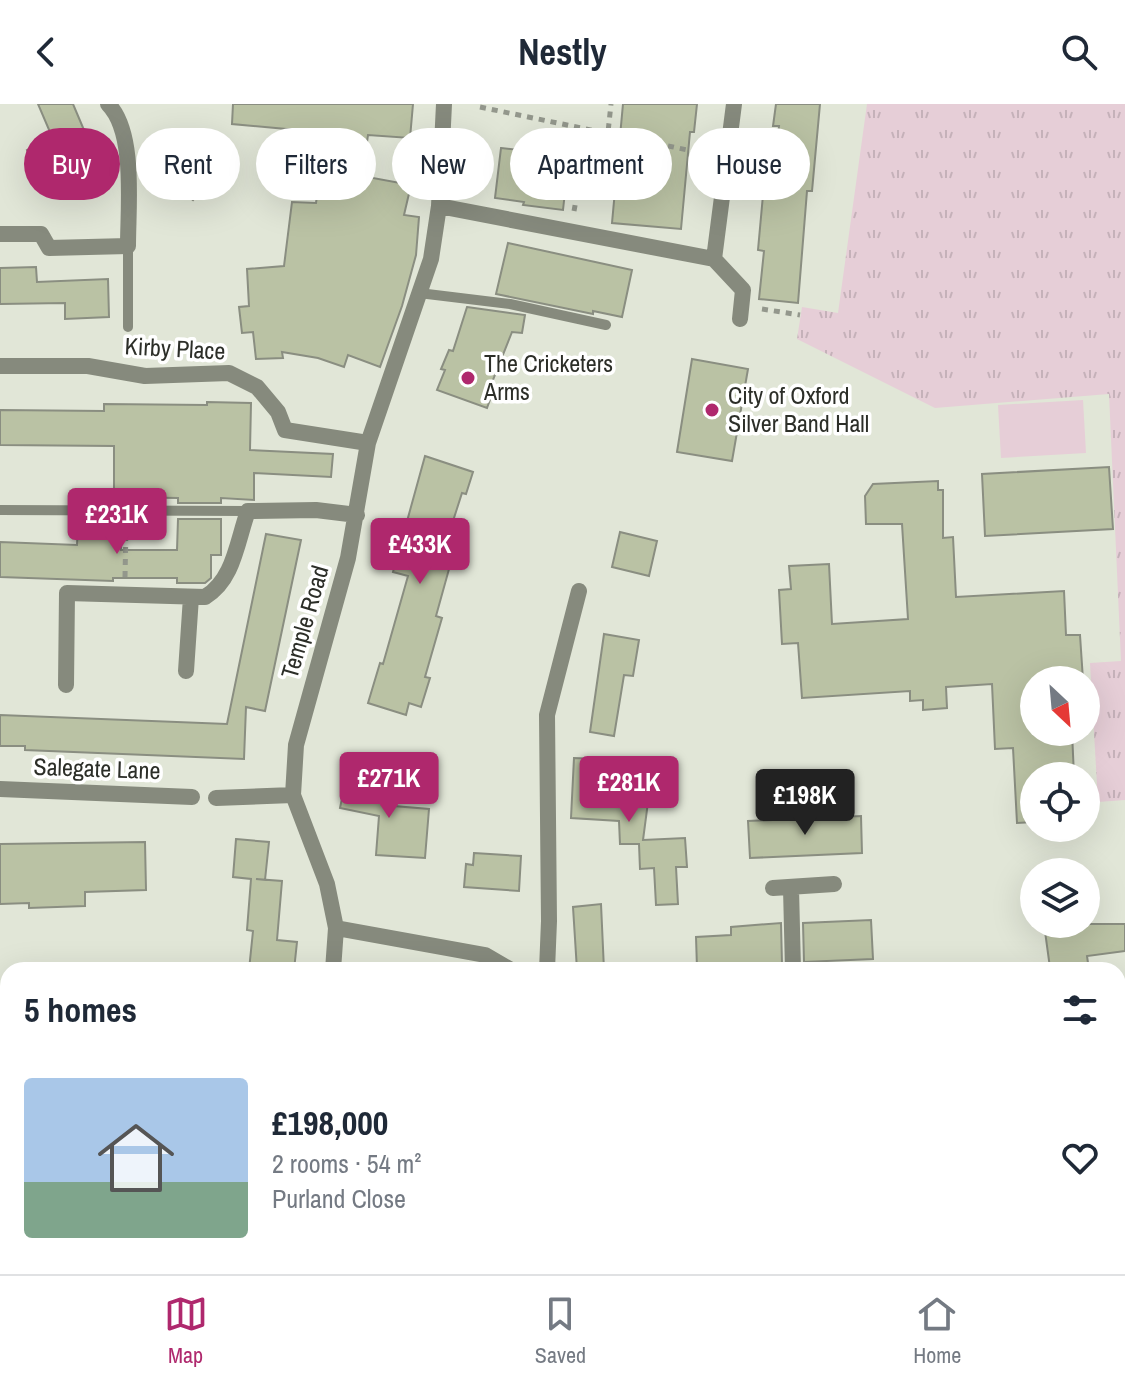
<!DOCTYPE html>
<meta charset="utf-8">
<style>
body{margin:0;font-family:"Archivo Narrow",sans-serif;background:#f6f6f7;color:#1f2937;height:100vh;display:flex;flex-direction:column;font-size:30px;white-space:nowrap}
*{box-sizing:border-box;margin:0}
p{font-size:26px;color:#747a83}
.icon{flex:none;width:44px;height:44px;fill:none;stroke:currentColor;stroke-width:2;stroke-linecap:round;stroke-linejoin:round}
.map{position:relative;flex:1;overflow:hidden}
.details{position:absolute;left:0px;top:858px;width:1126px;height:312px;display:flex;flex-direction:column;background:#fff;border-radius:24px 24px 0 0;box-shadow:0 8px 32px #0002}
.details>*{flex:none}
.top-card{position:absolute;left:24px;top:24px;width:1078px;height:72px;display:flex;gap:16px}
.needle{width:52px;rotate:154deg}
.fabs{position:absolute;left:1020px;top:562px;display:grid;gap:16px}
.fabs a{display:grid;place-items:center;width:80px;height:80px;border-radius:50%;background:#fff;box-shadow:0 8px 32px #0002;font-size:40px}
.price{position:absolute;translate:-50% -68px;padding:0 18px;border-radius:8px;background:#af286d;color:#fff;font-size:26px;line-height:52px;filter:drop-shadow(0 2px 4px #0008)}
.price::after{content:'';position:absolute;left:50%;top:48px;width:24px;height:18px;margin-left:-12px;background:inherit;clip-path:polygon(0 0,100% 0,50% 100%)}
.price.active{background:#222;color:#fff}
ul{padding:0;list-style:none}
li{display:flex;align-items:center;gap:24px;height:200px;padding:0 24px}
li+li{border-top:2px solid #e0e1e3}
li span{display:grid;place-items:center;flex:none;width:224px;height:160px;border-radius:8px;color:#555}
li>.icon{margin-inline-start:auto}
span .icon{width:96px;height:96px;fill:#fffc;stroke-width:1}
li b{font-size:34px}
h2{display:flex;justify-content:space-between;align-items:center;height:96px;padding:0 24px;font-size:34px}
.tag{padding:0 28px;border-radius:36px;background:#fff;box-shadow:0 8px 32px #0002;font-size:28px;line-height:72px}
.tag.active{background:#af286d;color:#fff}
header{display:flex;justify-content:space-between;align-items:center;height:104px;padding:0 24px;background:#fff;font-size:36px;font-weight:700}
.tab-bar{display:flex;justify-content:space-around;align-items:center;height:112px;border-top:2px solid #e0e1e3;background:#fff;font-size:22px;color:#747a83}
.tab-bar a{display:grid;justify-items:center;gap:4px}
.tab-bar .active{color:#af286d}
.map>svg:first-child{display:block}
</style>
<header><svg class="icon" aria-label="back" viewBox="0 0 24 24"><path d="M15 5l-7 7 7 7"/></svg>Nestly<svg class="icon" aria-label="search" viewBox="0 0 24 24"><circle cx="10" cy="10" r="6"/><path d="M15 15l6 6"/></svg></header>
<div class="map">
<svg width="1125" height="1170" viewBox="0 0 1125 1170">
<defs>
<pattern id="grass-tufts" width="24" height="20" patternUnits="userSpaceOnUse" patternTransform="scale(2)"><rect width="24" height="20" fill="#e6ced7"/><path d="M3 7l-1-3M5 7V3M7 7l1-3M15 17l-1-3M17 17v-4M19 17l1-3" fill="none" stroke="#c5b1b9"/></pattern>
</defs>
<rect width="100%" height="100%" fill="#e1e6d7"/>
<path fill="url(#grass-tufts)" d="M867,0H1125V696L1098,698L1090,559L1121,557L1109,290L935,304L797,235L802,203L838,209Z"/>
<path fill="#e6ced7" d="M1083,296L1086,349L1001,354L998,301Z"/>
<path fill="#bac2a4" stroke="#8a8e81" stroke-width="2" d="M38,0H73L106,78L76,91L67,69L41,80L27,46L53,35Z
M233,0H413L410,34L368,31L362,72L411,81L404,111L419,113L416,151L402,202L380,263L348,251L344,263L318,254L282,248L283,254L256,255L253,228L242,229L239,203L249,202L247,165L284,162L292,98L316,99L320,70L333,72L340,30L232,20Z
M623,0H697L694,28H690L681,125L612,119Z
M776,0H820L812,87H807L798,199L759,195L764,147L758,146L763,91H771L779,22H773Z
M501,44L569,52L563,106L523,101L524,98L495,94Z
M200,45L221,62L193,96L172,79Z
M508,139L632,166L622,213L593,207V210L496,190Z
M36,163L37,178L108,175L109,213L65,215V199L0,200V164Z
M467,203L525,211L522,229L512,228L491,281L495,282L487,304L437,286L445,266L441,265L449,246L453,247Z
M692,255L748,265L732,357L677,348Z
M207,298L251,299L250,346L333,350L331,373L254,369V396L221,394V399H178V394L114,393V342L0,341V306L104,307V300L207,301Z
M425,352L473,368L466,390L462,389L444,445L454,447L436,512L442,514L425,573L430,574L421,603L409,599L406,611L368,599L380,559L383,560L408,472L393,468Z
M1109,363L1113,425L985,432L982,370Z
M938,377V386H943V434L953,433L956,493L1064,487L1066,531H1080L1083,576H1034V628H1072L1074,672H1034V718L1017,719L1013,644L995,645L992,580L946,583L947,604L923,606V596L910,597V587L802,594L798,539L782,540L779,486L791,485L789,462L829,460L832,520L908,515L902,420H866L865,392L873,380Z
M178,415H221V451H211V474L205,479H177V474H113V477L0,473V438L77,441L78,419L122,420L121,446H177Z
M620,428L657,437L649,472L612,463Z
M266,430L301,436L265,607L246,603L244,655L25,646V642H0V611L227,620Z
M604,530L639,536L633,572L624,571L614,632L590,628Z
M574,654L598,655L597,678L650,683L643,736L685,734L687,763H676L678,800L656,801L654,764L640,765L639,740H620L619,717L571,714Z
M346,675L386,683L382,701L429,705L425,754L376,751L379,712L340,704Z
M861,712L862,749L750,754L748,717Z
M236,735L269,738L265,776L256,775L282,777L277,836L297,838L294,866H249L253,827L247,826L251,775L233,773Z
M145,738L146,786L85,788V802L29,804V799L0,800V740Z
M474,749L521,752L519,787L464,783L466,760L473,761Z
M601,800L604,866H577L573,803Z
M871,816L873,855L804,858L803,819Z
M781,819L782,860L697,864L696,833L731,831V823Z
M1044,820H1125V847L1087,852L1088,859L1050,864Z"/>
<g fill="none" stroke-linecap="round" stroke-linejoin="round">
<path stroke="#93978c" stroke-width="5" stroke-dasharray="6 6" stroke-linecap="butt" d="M480,3L707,50
M578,85H602L611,0
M574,107L589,26
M762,205L800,211
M125,473L126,423
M785,1170L788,1162"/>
<path stroke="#868a7d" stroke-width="10" d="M419,189L510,200L606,221
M128,223V142
M0,406L248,407"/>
<path stroke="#868a7d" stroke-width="16" d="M439,102L714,155
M0,130H41L49,144L128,142C128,102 136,28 108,0
M714,155L734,0
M714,155L743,186L740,215
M0,262H88L145,272L229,269L257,283L278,308L285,326L368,339
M186,567L191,493
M66,581L67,489L205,493C234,476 237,437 248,407L316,406L357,411
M0,685L192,693
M216,694L293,691
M773,784L834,780
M791,784L793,866
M336,824L485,851L511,866
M333,866L336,824L327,780L293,691L296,641L348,454L368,339L431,155L439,102L444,0
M547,866L549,817L547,611L579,487
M1118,889H1125
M972,1162L974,1170
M312,1170V1162
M497,1170L500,1162"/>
</g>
<g fill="#af286d" stroke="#fff" stroke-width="3">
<circle cx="468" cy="274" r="8"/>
<circle cx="712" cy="306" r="8"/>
</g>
<g text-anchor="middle" stroke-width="7" stroke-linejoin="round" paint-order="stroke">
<g font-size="24" fill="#2c2e28" stroke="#fff">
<text transform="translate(175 245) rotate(3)" y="8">Kirby Place</text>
<text transform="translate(305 518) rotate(-74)" y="8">Temple Road</text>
<text transform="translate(97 665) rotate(2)" y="8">Salegate Lane</text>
</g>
<g font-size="24" fill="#2c2e28" stroke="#fff" text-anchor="start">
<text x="484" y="268">The Cricketers<tspan x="484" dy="28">Arms</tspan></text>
<text x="728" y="300">City of Oxford<tspan x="728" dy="28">Silver Band Hall</tspan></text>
</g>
</g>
</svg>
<div class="fabs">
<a><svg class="needle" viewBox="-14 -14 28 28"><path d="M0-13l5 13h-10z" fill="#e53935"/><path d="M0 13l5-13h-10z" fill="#747a83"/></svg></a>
<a><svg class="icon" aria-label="locate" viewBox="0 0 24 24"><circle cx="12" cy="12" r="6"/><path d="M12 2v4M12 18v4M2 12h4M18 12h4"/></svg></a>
<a><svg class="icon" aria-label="layers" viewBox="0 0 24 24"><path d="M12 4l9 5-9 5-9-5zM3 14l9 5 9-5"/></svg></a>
</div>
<b class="price" style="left:117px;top:452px">£231K</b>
<b class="price" style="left:420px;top:482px">£433K</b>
<b class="price" style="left:389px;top:716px">£271K</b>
<b class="price" style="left:629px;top:720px">£281K</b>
<b class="price active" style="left:805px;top:733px">£198K</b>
<div class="top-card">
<a class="tag active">Buy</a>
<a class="tag">Rent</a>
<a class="tag">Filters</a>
<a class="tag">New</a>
<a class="tag">Apartment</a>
<a class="tag">House</a>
</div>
<section class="details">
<h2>5 homes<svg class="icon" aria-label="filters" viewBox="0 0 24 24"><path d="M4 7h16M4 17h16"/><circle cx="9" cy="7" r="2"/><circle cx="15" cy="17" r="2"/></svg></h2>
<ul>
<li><span style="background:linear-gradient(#a9c7e8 65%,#7fa58c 0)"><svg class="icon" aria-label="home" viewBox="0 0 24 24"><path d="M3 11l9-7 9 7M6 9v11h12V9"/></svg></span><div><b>£198,000</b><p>2 rooms · 54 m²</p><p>Purland Close</p></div><svg class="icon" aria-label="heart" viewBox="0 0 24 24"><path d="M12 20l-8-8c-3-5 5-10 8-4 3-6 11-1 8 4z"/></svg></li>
</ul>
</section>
</div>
<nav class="tab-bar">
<a class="active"><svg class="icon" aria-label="map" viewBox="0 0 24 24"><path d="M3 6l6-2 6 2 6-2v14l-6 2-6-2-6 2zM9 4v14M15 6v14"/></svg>Map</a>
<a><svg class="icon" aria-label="saved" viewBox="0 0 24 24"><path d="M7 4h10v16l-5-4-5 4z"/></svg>Saved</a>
<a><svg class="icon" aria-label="home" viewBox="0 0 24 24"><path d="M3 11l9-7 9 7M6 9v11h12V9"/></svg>Home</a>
</nav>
